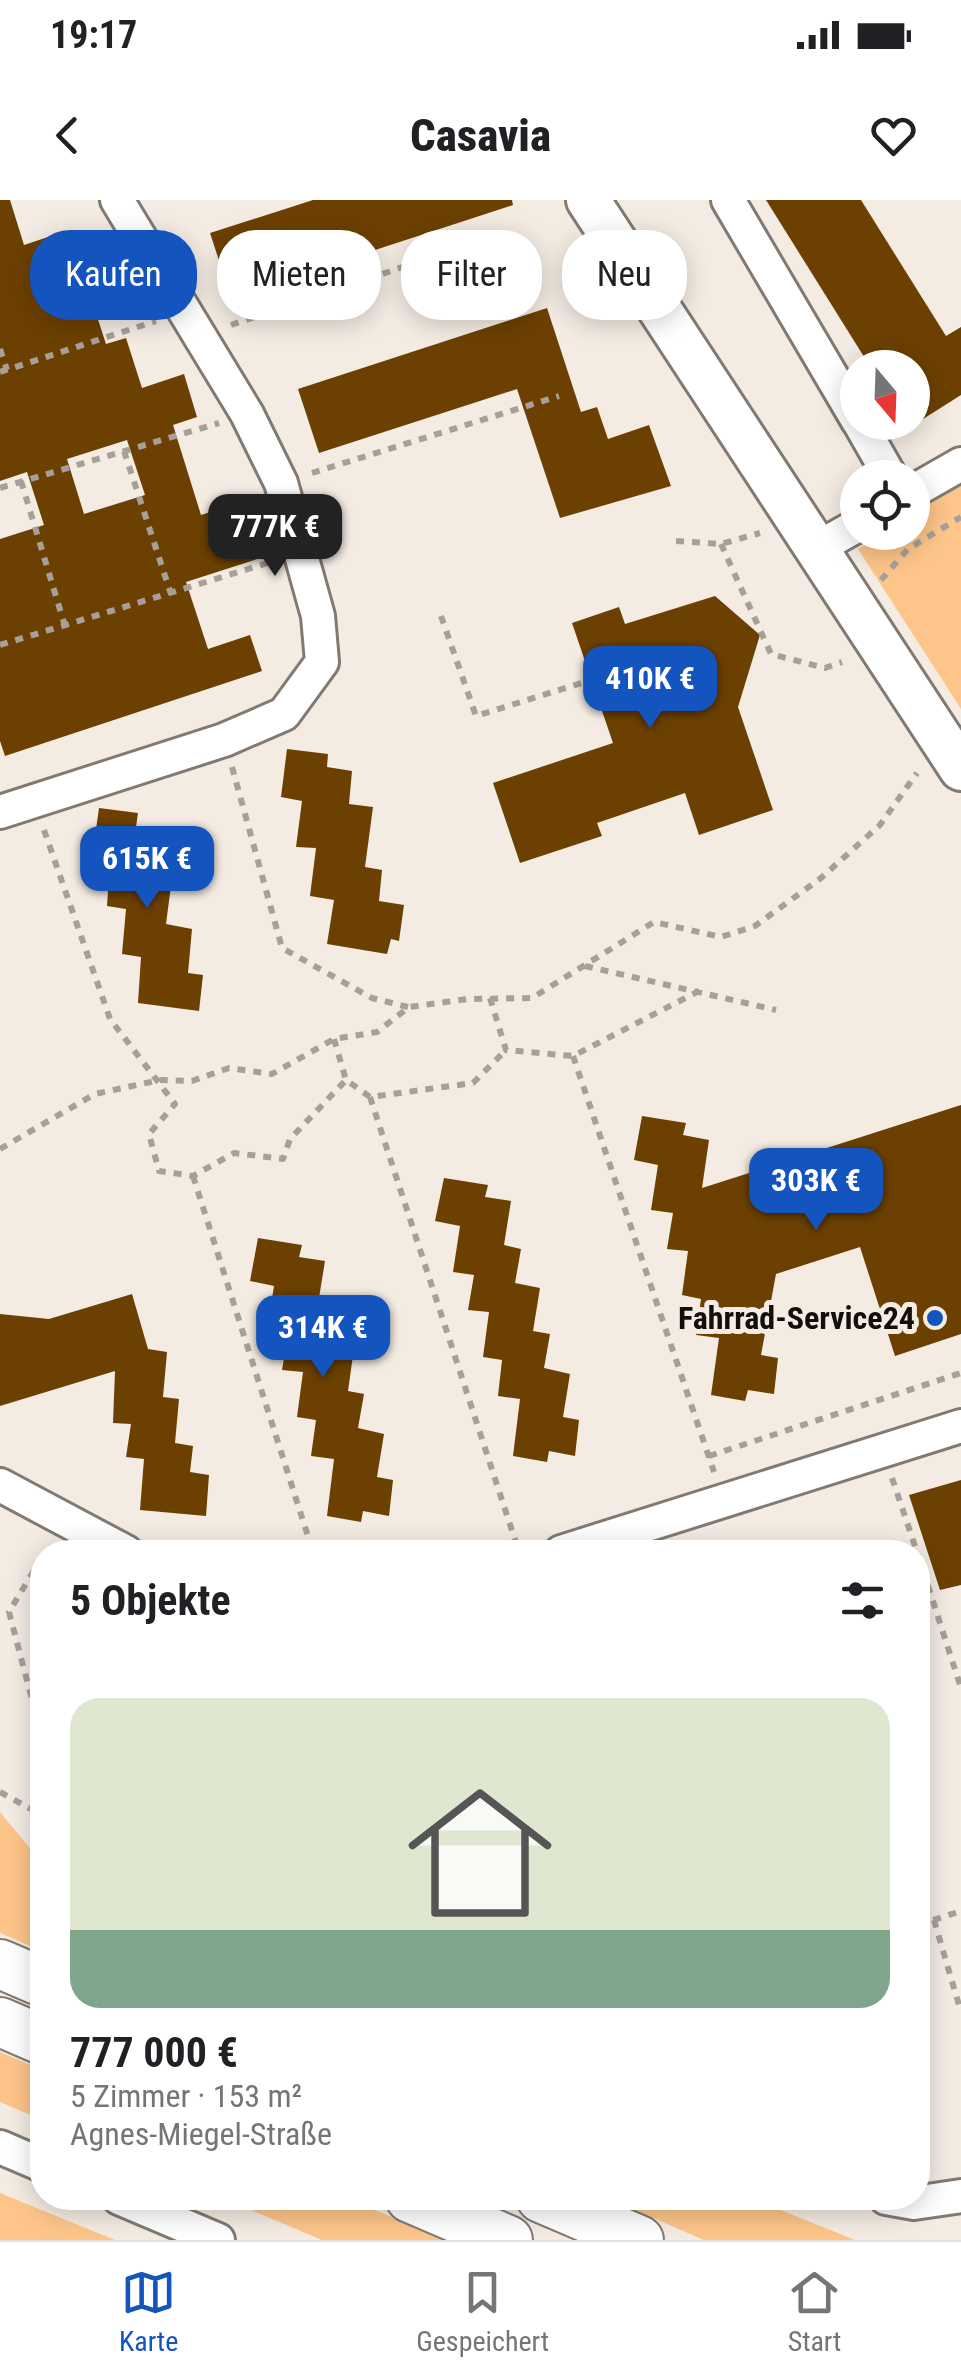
<!DOCTYPE html>
<html lang="de">
<meta charset="utf-8">
<style>
body{margin:0;font-family:"Roboto Condensed",sans-serif;background:#f2f2f2;color:#202124;height:100vh;display:flex;flex-direction:column;font-size:38px;white-space:nowrap}
*{box-sizing:border-box;margin:0}
p{font-size:32px;color:#757577}
.icon{flex:none;width:55px;height:55px;fill:none;stroke:currentColor;stroke-width:2;stroke-linecap:round;stroke-linejoin:round}
.map{position:relative;flex:1;overflow:hidden}
.panel{position:absolute;left:30px;top:1340px;width:900px;height:670px;display:flex;flex-direction:column;background:#fff;border-radius:40px;box-shadow:0 5px 25px #0003}
.panel>*{flex:none}
.banner{position:absolute;left:30px;top:30px;width:902px;height:90px;display:flex;gap:20px}
.needle{width:65px;rotate:161deg}
.fabs{position:absolute;left:840px;top:150px;display:grid;gap:20px}
.fabs a{display:grid;place-items:center;width:90px;height:90px;border-radius:50%;background:#fff;box-shadow:0 5px 25px #0003;font-size:50px}
.price{position:absolute;translate:-50% -85px;padding:0 22px;border-radius:20px;background:#1454bf;color:#fff;font-size:32px;line-height:65px;filter:drop-shadow(0 2px 5px #0008)}
.price::after{content:'';position:absolute;left:50%;top:60px;width:30px;height:22px;margin-left:-15px;background:inherit;clip-path:polygon(0 0,100% 0,50% 100%)}
.price.current{background:#222;color:#fff}
ul{padding:0;list-style:none}
li{display:grid;align-content:center;gap:20px;height:530px;padding:0 40px}
li span{display:grid;place-items:center;height:310px;border-radius:30px;color:#555}
li>.icon{margin-inline-start:auto}
span .icon{width:180px;height:180px;fill:#fffc;stroke-width:1}
li b{font-size:42px}
h2{display:flex;justify-content:space-between;align-items:center;height:120px;padding:0 40px;font-size:42px}
.pill{padding:0 35px;border-radius:40px;background:#fff;box-shadow:0 5px 25px #0003;font-size:35px;line-height:90px}
.pill.current{background:#1454bf;color:#fff}
.status{display:flex;justify-content:space-between;align-items:center;height:70px;padding:0 50px;background:#fff;direction:ltr}
.status svg{height:28px;fill:currentColor}
header{display:flex;justify-content:space-between;align-items:center;height:130px;padding:0 40px;background:#fff;font-size:45px;font-weight:800}
.tab-bar{display:flex;justify-content:space-around;align-items:center;height:140px;border-top:2px solid #e0e0e0;background:#fff;font-size:28px;color:#757577}
.tab-bar a{display:grid;justify-items:center;gap:5px}
.tab-bar .current{color:#1454bf}
.map>svg:first-child{display:block}
</style>
<div class="status"><b>19:17</b><svg viewBox="0 0 49 12"><path d="M0 12V9h3v3zM5 12V6h3v6zM10 12V3h3v9zM15 12V0h3v12zM26 1h20v11H26zM47 4h2v5h-2z"/></svg></div>
<header><svg class="icon" aria-label="back" viewBox="0 0 24 24"><path d="M15 5l-7 7 7 7"/></svg>Casavia<svg class="icon" aria-label="heart" viewBox="0 0 24 24"><path d="M12 20l-8-8c-3-5 5-10 8-4 3-6 11-1 8 4z"/></svg></header>
<div class="map">
<svg width="961" height="2040" viewBox="0 0 961 2040">
<rect width="100%" height="100%" fill="#f4ece3"/>
<path fill="#fdc589" d="M961,285V509L858,349L884,333L912,332L913,314Z
M0,1612L42,1663V1751L0,1733Z
M0,1852L42,1870V1920L0,1902Z
M0,1993L115,2040H0Z
M223,1998H346L446,2040H322Z
M607,1998H751L855,2040H704Z"/>
<path fill="#6c4000" fill-rule="evenodd" d="M0,0H10L24,45L63,32L86,103L92,101L106,144L126,138L142,188L184,174L197,217L173,225L201,315L263,295L279,352L186,382L208,449L250,435L262,471L5,556L0,541V339L44,325L27,272L0,281ZM127,240L145,295L84,314L67,259Z
M313,0H512L513,5L231,97L210,33Z
M766,0H861L946,136L961,127V195L912,226V168H871Z
M547,108L581,212L597,207L608,239L649,225L671,286L560,318L517,189L319,253L298,189Z
M715,396L760,435L738,507L773,610L699,635L685,593L597,623L602,636L520,663L493,583L613,543L572,423L619,407L625,424Z
M287,549L328,554L327,567L352,571L349,604L373,607L365,667L382,670L379,701L404,705L399,741L391,739L387,754L327,744L334,700L310,696L316,648L296,647L302,601L281,597Z
M99,608L138,613L136,627L162,631L158,675L172,678L166,724L192,729L188,773L203,775L199,811L138,803L141,757L122,754L126,709L107,706L110,660L92,658Z
M961,905V1134L895,1156L860,1047L776,1074L761,1155L778,1158L774,1194L748,1190L745,1201L711,1195L719,1138L696,1135L701,1099L682,1095L688,1051L667,1049L673,1013L651,1010L658,965L634,960L642,916L686,923L683,935L709,940L702,988Z
M444,978L488,985L485,997L511,1001L504,1045L521,1049L515,1083L540,1088L533,1131L550,1134L544,1168L570,1174L563,1217L579,1220L575,1256L549,1251L547,1262L513,1256L520,1199L498,1196L502,1160L483,1157L489,1112L468,1110L474,1075L453,1072L460,1026L435,1021Z
M258,1038L302,1045L299,1057L325,1061L318,1104L335,1109L329,1143L354,1148L348,1191L364,1194L358,1228L384,1234L377,1277L393,1280L389,1316L363,1311L361,1322L327,1316L334,1259L311,1256L316,1220L297,1217L303,1172L282,1170L288,1135L267,1131L274,1086L250,1081Z
M132,1094L148,1149L167,1152L163,1197L179,1199L175,1243L193,1246L190,1272L209,1275L206,1316L140,1310L144,1259L126,1257L131,1224L113,1223L115,1171L0,1206V1114L49,1119Z
M961,1280V1385L940,1390L909,1295Z"/>
<g fill="none" stroke-linecap="round" stroke-linejoin="round">
<g stroke="#827a72" stroke-width="38">
<path id="minor" d="M728,0L858,221
M859,222L891,278
M912,292L961,264
M819,347L858,325
M0,612L224,540L284,514L322,462L318,416L281,283L247,214L117,0
M0,1285L126,1352
M561,1352L961,1226
M0,1947L42,1965
M119,1998L218,2040
M886,1998L914,2003L961,1996"/>
</g>
<g stroke="#827a72" stroke-width="48">
<path id="major" d="M588,0L961,569"/>
</g>
<g stroke="#827a72" stroke-width="52">
<path id="highway" d="M0,1764L42,1782
M0,1822L42,1840
M410,1998L508,2040
M541,1998L639,2040"/>
</g>
<path stroke="#a7a099" stroke-width="6" stroke-dasharray="8 8" stroke-linecap="butt" d="M231,125L462,47
M0,149L7,170
M0,172L156,121
M124,251L171,394
M312,273L559,196
M21,281L65,426
M0,288L219,223
M676,341L721,344L760,333
M721,344L771,454L825,468L842,462
M881,380L908,349L961,317
M441,416L476,516L591,480
M0,445L271,362
M232,567L282,748L372,798L408,807
M44,630L110,819L175,904L149,934L159,971L193,976L234,953L283,959L290,939L346,880
M585,766L776,810
M490,798L506,850L573,856L701,790
M334,839L346,880L370,897L473,883L506,850
M573,856L714,1272
M370,897L519,1352
M0,949L95,894L160,880L192,881L229,868L272,874L334,839L377,832L409,807L468,799L532,798L654,722L721,737L755,726L821,678L880,625L917,573
M193,976L313,1352
M709,1256L961,1173
M892,1278L917,1352
M918,1355L961,1488
M42,1357L9,1412L35,1511L42,1508
M0,1592L42,1615
M934,1720L961,1812
M918,1725L961,1711"/>
<use href="#minor" stroke="#fff" stroke-width="32"/>
<use href="#major" stroke="#fff" stroke-width="42"/>
<use href="#highway" stroke="#fff" stroke-width="48"/>
</g>
<circle fill="#1454bf" stroke="#f4ece3" stroke-width="4" cx="935" cy="1118" r="10"/>
<g text-anchor="middle" stroke-width="10" stroke-linejoin="round" paint-order="stroke">
<g font-size="32" font-weight="bold" fill="#110e0b" stroke="#f4ece3" text-anchor="end">
<text x="915" y="1129">Fahrrad-Service24</text>
</g>
</g>
</svg>
<div class="fabs">
<a><svg class="needle" viewBox="-14 -14 28 28"><path d="M0-13l5 13h-10z" fill="#e53935"/><path d="M0 13l5-13h-10z" fill="#757577"/></svg></a>
<a><svg class="icon" aria-label="locate" viewBox="0 0 24 24"><circle cx="12" cy="12" r="6"/><path d="M12 2v4M12 18v4M2 12h4M18 12h4"/></svg></a>
</div>
<b class="price current" style="left:275px;top:379px">777K €</b>
<b class="price" style="left:650px;top:531px">410K €</b>
<b class="price" style="left:147px;top:711px">615K €</b>
<b class="price" style="left:816px;top:1033px">303K €</b>
<b class="price" style="left:323px;top:1180px">314K €</b>
<div class="banner">
<a class="pill current">Kaufen</a>
<a class="pill">Mieten</a>
<a class="pill">Filter</a>
<a class="pill">Neu</a>
</div>
<section class="panel">
<h2>5 Objekte<svg class="icon" aria-label="filters" viewBox="0 0 24 24"><path d="M4 7h16M4 17h16"/><circle cx="9" cy="7" r="2"/><circle cx="15" cy="17" r="2"/></svg></h2>
<ul>
<li><span style="background:linear-gradient(#dfe7d0 75%,#7fa58c 0)"><svg class="icon" aria-label="home" viewBox="0 0 24 24"><path d="M3 11l9-7 9 7M6 9v11h12V9"/></svg></span><div><b>777 000 €</b><p>5 Zimmer · 153 m²</p><p>Agnes-Miegel-Straße</p></div></li>
</ul>
</section>
</div>
<nav class="tab-bar">
<a class="current"><svg class="icon" aria-label="map" viewBox="0 0 24 24"><path d="M3 6l6-2 6 2 6-2v14l-6 2-6-2-6 2zM9 4v14M15 6v14"/></svg>Karte</a>
<a><svg class="icon" aria-label="saved" viewBox="0 0 24 24"><path d="M7 4h10v16l-5-4-5 4z"/></svg>Gespeichert</a>
<a><svg class="icon" aria-label="home" viewBox="0 0 24 24"><path d="M3 11l9-7 9 7M6 9v11h12V9"/></svg>Start</a>
</nav>
